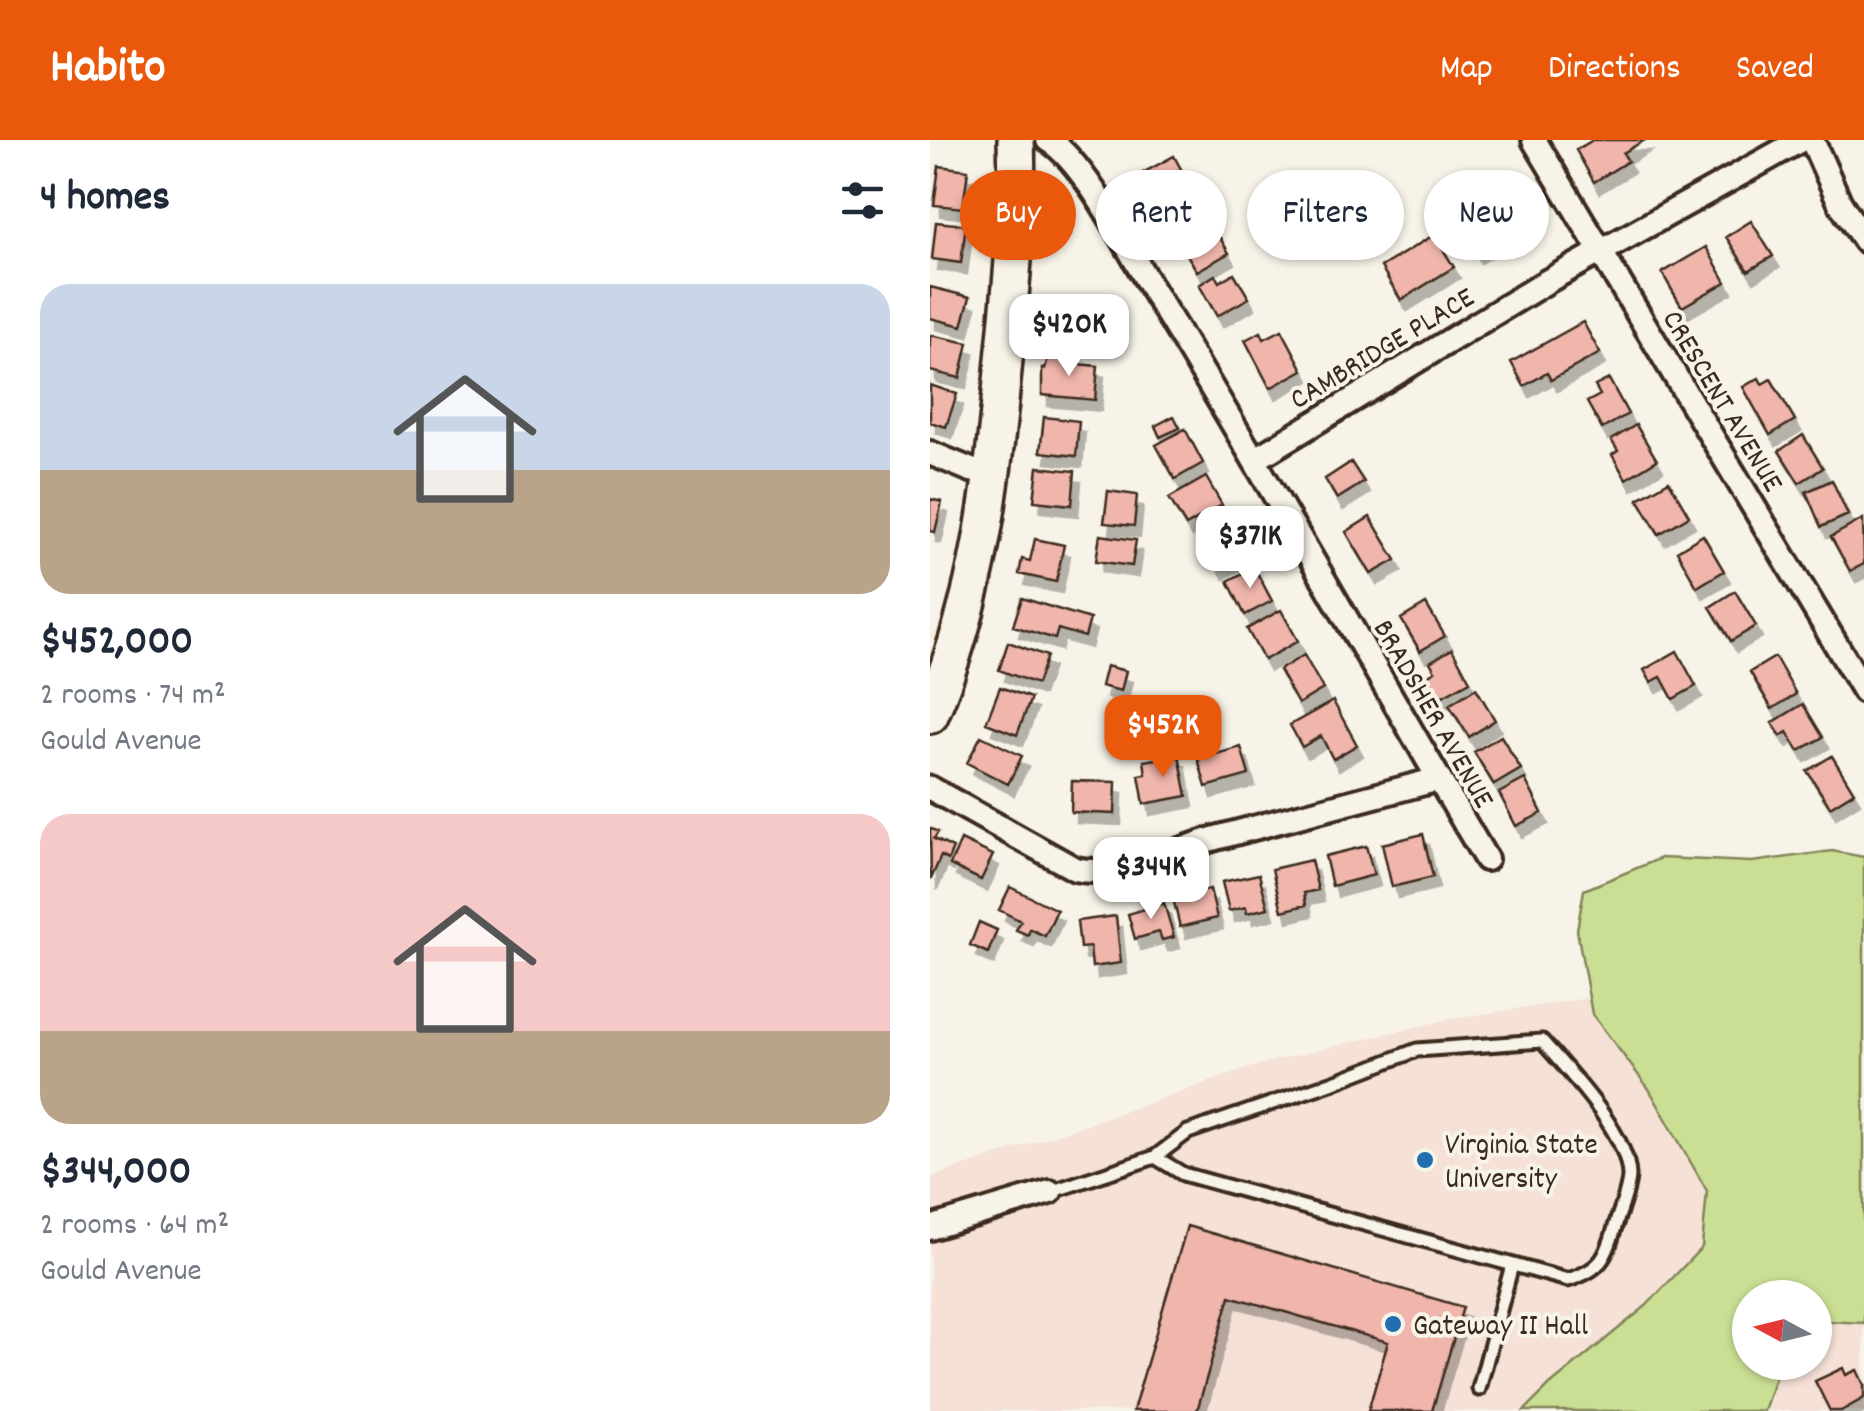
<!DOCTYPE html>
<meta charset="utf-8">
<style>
body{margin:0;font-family:Dekko,sans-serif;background:#f6f6f7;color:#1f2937;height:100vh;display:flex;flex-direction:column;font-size:38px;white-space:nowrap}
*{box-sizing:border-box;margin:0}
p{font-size:32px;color:#747a83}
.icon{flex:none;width:55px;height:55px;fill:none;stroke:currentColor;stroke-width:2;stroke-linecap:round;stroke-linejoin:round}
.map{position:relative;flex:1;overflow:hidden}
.drawer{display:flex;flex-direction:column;background:#fff;width:930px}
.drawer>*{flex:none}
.banner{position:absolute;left:30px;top:30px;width:752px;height:90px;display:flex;gap:20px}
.needle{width:65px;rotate:277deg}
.controls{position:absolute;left:802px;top:1140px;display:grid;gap:20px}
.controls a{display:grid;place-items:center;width:100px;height:100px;border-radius:50%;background:#fff;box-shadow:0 2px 8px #0004;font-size:50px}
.price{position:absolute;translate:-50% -85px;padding:0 22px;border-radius:20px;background:#fff;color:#222;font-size:32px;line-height:65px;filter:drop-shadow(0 2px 5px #0008)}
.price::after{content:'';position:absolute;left:50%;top:60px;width:30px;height:22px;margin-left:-15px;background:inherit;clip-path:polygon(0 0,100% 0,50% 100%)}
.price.on{background:#ea580c;color:#fff}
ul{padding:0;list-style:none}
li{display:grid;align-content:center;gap:20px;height:530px;padding:0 40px}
li span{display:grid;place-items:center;height:310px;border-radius:30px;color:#555}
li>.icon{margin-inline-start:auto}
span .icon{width:180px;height:180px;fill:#fffc;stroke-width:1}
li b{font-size:42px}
h2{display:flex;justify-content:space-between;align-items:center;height:120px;padding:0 40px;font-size:42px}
.tag{padding:0 35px;border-radius:45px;background:#fff;box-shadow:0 2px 8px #0004;font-size:35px;line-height:90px}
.tag.on{background:#ea580c;color:#fff}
header{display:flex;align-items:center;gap:60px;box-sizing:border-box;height:140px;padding:0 50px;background:#ea580c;color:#fff}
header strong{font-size:48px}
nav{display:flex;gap:55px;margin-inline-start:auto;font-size:35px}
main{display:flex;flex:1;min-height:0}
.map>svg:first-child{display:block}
</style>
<header>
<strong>Habito</strong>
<nav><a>Map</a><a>Directions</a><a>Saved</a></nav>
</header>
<main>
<section class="drawer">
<h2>4 homes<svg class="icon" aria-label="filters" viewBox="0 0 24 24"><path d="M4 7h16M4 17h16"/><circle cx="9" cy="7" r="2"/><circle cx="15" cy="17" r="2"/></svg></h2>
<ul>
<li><span style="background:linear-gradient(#c9d6e8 60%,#b9a48a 0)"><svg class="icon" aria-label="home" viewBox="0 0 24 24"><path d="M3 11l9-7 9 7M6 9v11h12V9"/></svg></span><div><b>$452,000</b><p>2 rooms · 74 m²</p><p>Gould Avenue</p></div></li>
<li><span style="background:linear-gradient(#f6c9c9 70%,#b9a48a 0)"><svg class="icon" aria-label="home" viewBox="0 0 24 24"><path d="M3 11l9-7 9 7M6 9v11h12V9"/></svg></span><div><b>$344,000</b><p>2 rooms · 64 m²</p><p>Gould Avenue</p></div></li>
</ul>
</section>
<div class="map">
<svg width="934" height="1271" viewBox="0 0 934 1271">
<defs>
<filter id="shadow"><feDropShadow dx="6" dy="11" stdDeviation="0" flood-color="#0004"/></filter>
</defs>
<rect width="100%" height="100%" fill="#f7f3e8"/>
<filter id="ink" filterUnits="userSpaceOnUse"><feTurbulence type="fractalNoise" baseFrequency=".01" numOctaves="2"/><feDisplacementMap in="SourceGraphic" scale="20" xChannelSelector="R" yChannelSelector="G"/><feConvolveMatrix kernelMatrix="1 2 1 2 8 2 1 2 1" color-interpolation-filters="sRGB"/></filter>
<g filter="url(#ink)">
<path fill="#f5e1d6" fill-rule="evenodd" d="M934,744V1271H0V1038L334,923L515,880L710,850ZM820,1158H885V1222H820Z"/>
<path fill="#cadf94" stroke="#828459" stroke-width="2.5" d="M902,711L934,717V1183L897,1181L885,1194V1158H820V1222L859,1223L845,1238L834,1271H594L620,1245L716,1166L772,1107L777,1051L719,949L662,874L647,790L654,750L731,718L822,722Z"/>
<path fill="#f0b6ac" stroke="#3b2a1e" stroke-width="2.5" filter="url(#shadow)" d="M663,0H715L693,13L698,21L664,42L646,10Z
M244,16L262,50L254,54L263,70L237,85L209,35Z
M9,26L38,30L33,68L4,65Z
M567,56L586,88L545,112L526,80Z
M279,79L299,113L267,131L247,98Z
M821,81L843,116L818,131L796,97Z
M6,82L36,85L31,123L2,119Z
M504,95L524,127L471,160L451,127Z
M776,107L796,142L752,167L732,133Z
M304,133L319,158L287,176L269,145L285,135L289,142Z
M0,147L40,157L32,186L0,178Z
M653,182L670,213L621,240L617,233L594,246L581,222Z
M352,190L373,230L340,248L315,200L331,192L334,199Z
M0,195L38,203L30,238L0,231Z
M119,213L137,215L136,223L168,226L165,260L112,255V228L115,229Z
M829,238L832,244L841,239L865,280L840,295L813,247Z
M679,239L698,274L672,289L657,262L670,255L665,246Z
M0,245L27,254L16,287L0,282Z
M244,276L250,288L230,297L225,286Z
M114,277L149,281L146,316L110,312Z
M706,285L727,320L696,339L682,315L688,311L681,300Z
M255,289L273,323L245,339L226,305Z
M873,295L893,328L869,343L849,311Z
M421,322L434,342L407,359L395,339Z
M108,327L145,331L142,365L104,361Z
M276,337L292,365L256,386L239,358Z
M902,340L918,375L891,387L876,352Z
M739,341L759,376L729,394L708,359Z
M178,351L207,355L204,386L174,383Z
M0,359L12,362L5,392L0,391Z
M440,377L466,420L441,434L416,392Z
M933,379L934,424L920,431L901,397Z
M294,380L313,413L288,428L269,395Z
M170,395L206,400L202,426L166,421Z
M773,395L794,431L767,447L747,411Z
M105,399L134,405L126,442L89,434L92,419L100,421Z
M324,427L342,461L315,475L298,441Z
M805,451L826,486L801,501L780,467Z
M92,458L160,479L155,497L128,489L125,499L83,486Z
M496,464L515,496L490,511L471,479Z
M351,470L368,501L334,520L317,489Z
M78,502L117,516L107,544L69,530Z
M522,509L540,541L509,558L497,536L505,531L500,522Z
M747,511L766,546L743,559L731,537L721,542L714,530Z
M374,515L393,549L368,564L349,530Z
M845,517L866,554L842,569L820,532Z
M176,526L196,531L191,551L171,546Z
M70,547L101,558L87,595L56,583Z
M546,548L565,580L539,597L519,565Z
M403,561L427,605L403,619L391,596L372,607L360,585Z
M873,564L893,597L869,611L857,592L851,596L842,583Z
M51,596L92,616L78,644L37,623Z
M571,596L591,629L564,645L544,612Z
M311,607L319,635L276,647L268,619Z
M249,615L257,656L214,664L209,635L216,634L214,621Z
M902,616L924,652L900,667L877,631Z
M595,639L612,673L586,686L569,653Z
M142,641L186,642L185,674L141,672Z
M0,688L8,692L4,699L23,708L18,720L11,716L1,739Z
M493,694L503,737L462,747L452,704Z
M31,700L63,715L51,740L20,725Z
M436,706L444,735L402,746L395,716Z
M381,720L388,750L374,753L376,765L352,771L342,729Z
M329,734L338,768L317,773L316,767L299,771L292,742Z
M80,747L127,770L115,796L100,789L98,795L86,790L91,781L69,770Z
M280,749L287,778L250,787L243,758Z
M234,763L244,797L232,800L229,792L205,799L198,774Z
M186,776L191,823L162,827L160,807L150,808L147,781Z
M49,782L67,790L58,813L40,805Z
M257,1086L533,1167L502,1271H438L458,1202L300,1156L267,1271H203Z
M913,1228L916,1235L927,1230L934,1245V1258L911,1271H900L885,1241Z"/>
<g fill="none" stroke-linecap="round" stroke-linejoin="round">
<g stroke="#3b2a1e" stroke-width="19">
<path id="lane" d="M120,1052L225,1017L253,1034L638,1140C670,1130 676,1119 685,1087C689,1072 699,1051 699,1035C697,992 640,933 612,901L487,910L404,942L258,992L225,1017
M549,1249L582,1125"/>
</g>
<g stroke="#3b2a1e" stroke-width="30">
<path id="street" d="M118,0C155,22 198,110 222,149C337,336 444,530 556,719
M604,0L934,551
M882,0L910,63L934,100
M0,313L41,330L64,335
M324,320L616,142L871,0
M0,648L145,729C193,739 240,711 286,698C360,678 434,659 509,639
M0,1088L120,1052"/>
</g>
<g stroke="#3b2a1e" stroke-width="42">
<path id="primary" d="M0,575C49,461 63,343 74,220C81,147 89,74 86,0"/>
</g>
<use href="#lane" stroke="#f7f3e8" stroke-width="11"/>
<use href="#street" stroke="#f7f3e8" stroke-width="22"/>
<use href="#primary" stroke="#f7f3e8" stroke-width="35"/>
</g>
</g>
<g fill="#1f6fb2" stroke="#f7f3e8" stroke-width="4">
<circle cx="495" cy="1020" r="10"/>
<circle cx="463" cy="1184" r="10"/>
</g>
<g text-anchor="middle" stroke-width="8" stroke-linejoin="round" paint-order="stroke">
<g font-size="30" fill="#3b2a1e" stroke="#f7f3e8">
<text transform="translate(451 207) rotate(-31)" y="10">CAMBRIDGE PLACE</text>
<text transform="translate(794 260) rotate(59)" y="10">CRESCENT AVENUE</text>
<text transform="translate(505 573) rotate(60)" y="10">BRADSHER AVENUE</text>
</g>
<g font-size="30" fill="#3b2a1e" stroke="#f7f3e8" text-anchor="start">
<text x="515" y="1013">Virginia State<tspan x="515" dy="34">University</tspan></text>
<text x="483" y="1194">Gateway II Hall</text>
</g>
</g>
</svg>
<div class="controls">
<a><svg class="needle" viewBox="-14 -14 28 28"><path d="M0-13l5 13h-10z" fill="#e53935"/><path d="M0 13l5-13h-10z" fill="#747a83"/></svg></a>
</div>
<b class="price" style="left:139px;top:239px">$420K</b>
<b class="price" style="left:320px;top:451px">$371K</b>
<b class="price on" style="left:233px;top:640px">$452K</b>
<b class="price" style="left:221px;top:782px">$344K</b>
<div class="banner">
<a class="tag on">Buy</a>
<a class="tag">Rent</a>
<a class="tag">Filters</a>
<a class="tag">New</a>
</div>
</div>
</main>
